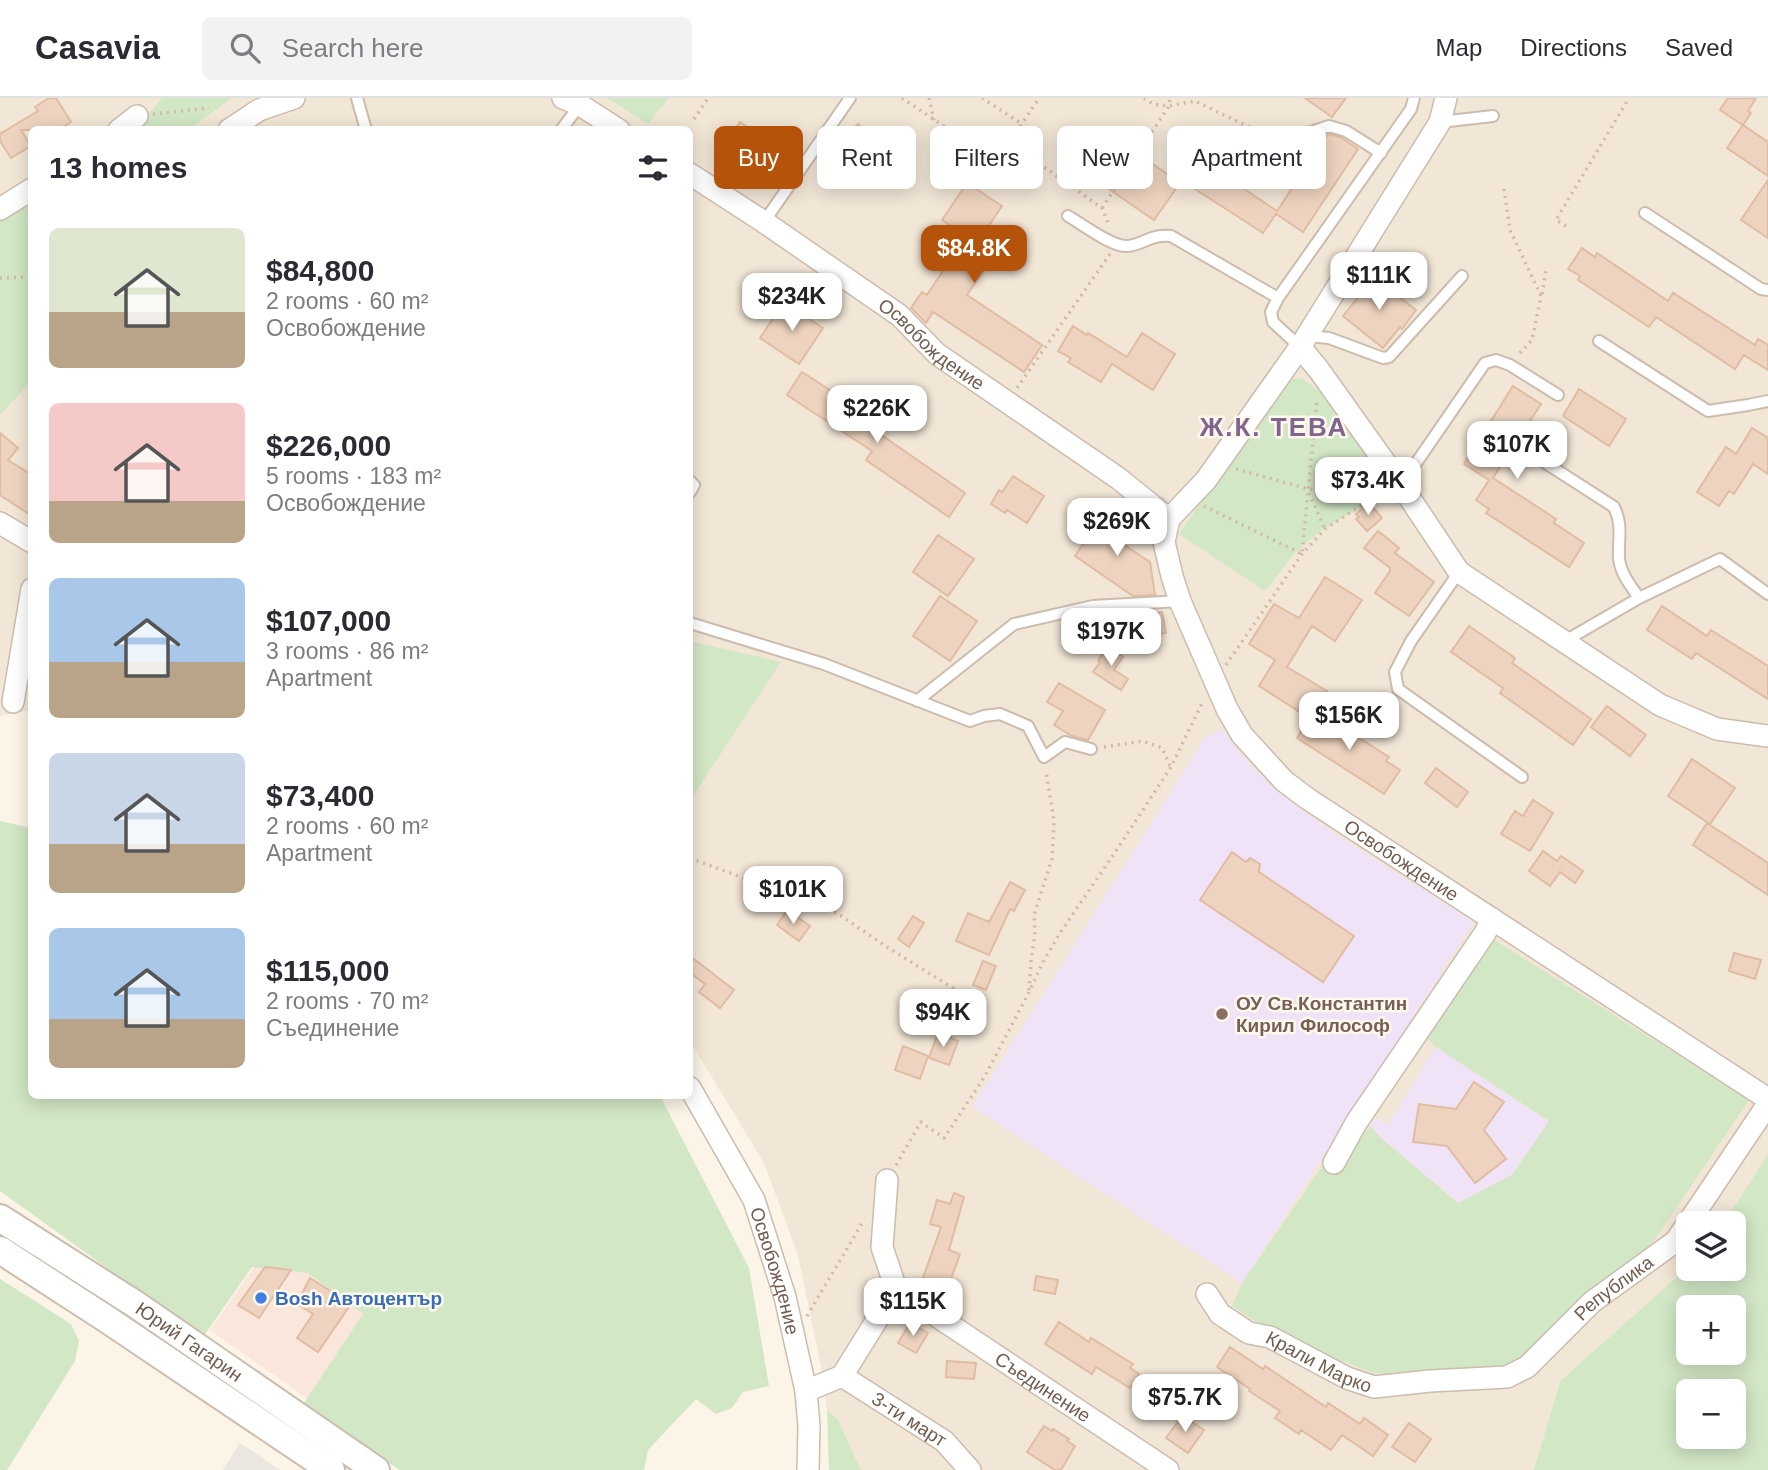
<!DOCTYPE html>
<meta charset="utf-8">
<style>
body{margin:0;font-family:Helvetica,sans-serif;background:#f2f2f3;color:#2b2b33;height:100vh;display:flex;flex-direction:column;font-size:26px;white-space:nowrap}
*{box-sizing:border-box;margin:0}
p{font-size:23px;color:#7c7c81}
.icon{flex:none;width:38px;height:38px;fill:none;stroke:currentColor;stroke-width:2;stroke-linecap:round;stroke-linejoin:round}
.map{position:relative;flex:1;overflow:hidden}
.side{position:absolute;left:28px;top:28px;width:665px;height:973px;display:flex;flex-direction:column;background:#fff;border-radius:10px;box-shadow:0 4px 18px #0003}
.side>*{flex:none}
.hud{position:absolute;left:714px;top:28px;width:665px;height:63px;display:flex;gap:14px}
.fabs{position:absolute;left:1676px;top:1113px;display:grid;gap:14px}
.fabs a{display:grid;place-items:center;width:70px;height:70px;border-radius:10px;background:#fff;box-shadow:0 4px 18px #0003;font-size:35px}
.price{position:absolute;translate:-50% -60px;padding:0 16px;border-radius:14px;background:#fff;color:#222;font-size:23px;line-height:46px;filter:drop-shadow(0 2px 4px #0008)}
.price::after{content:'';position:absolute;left:50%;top:42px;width:21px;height:16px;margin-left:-10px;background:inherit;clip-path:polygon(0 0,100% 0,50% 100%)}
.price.on{background:#b45309;color:#fff}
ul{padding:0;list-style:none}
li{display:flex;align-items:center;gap:21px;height:175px;padding:0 21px}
li span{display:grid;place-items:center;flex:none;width:196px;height:140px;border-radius:10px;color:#555}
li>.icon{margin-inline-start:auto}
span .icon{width:84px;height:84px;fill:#fffc;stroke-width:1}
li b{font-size:30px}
h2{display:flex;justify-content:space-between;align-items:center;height:84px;padding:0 21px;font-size:30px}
.pill{padding:0 24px;border-radius:10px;background:#fff;box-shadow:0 4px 18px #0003;font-size:24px;line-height:63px}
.pill.on{background:#b45309;color:#fff}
header{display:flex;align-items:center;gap:42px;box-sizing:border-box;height:98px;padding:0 35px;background:#fff;border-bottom:2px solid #e1e1e2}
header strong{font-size:33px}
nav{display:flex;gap:38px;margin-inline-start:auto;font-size:24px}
.search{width:490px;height:63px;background:#f2f2f3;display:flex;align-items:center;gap:18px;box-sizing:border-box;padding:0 24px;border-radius:10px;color:#7c7c81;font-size:26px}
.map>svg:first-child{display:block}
</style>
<header>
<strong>Casavia</strong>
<div class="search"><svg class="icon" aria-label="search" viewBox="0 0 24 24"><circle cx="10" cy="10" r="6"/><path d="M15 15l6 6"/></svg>Search here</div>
<nav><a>Map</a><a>Directions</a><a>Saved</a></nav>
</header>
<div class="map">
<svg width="1768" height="1372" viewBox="0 0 1768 1372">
<rect width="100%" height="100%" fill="#fbf4e7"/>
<path fill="#f2e6d6" d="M0,0H162L141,24L132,31L32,32L31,101L0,121Z
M232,0H607L648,25L669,0H1768V1056L1724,1125H1689V1168L1560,1283L1534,1372H861L838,1322L827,1312L821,1269L798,1157L764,1065L690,943V703L781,564L690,543V32H191Z
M31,284V612L0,618V317Z"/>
<path fill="#fae6db" d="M259,1162L315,1168L370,1209L308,1301L210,1232Z"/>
<path fill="#ebe6e0" d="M240,1345L280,1372H223Z"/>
<path fill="#f1e3f7" d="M1222,631L1244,660L1271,688L1297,709L1334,735L1474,824L1242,1185L972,1009L1205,640Z
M1436,949L1549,1024L1511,1077L1459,1105L1381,1040L1370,1028L1376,1020L1388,1027Z"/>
<path fill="#d2e7c6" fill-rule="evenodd" d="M162,0H232L191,31L132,32L141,24Z
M607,0H669L648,26Z
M31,101V284L0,317V121Z
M1302,280L1326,299L1363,349L1391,392L1320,433L1295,455L1265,493L1179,436L1285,282Z
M690,543L781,564L690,703Z
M0,723L31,730L32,998H660L749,1170L769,1288L743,1294L732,1310L716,1316L696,1301L648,1352L644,1372H400L302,1308L363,1216L308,1175L252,1169L203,1239L0,1093Z
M1493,841L1749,1002L1643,1159L1529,1255L1507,1267L1458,1276L1396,1278L1371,1274L1316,1253L1255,1223L1232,1208L1242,1185L1323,1067L1338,1075L1370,1028L1381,1040L1458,1105L1512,1077L1549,1023L1436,949L1427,940L1485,847Z
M1768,1056V1372H1534L1560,1283L1689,1168V1171H1734V1125H1724ZM1734,1209V1255H1689V1209ZM1689,1293H1734V1339H1689Z
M0,1181L71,1226L79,1243L75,1263L7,1372H0Z
M827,1312L838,1322L861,1372H829Z"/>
<path fill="#eed4c0" stroke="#e0bca2" stroke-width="2" d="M49,0H56L71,24L59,32H21L31,48L11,60L0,43V36L38,13L35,9Z
M1305,0H1346L1332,19Z
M1728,0H1756L1748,13L1751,15L1743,27L1720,12Z
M740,24L791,59L778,78L727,43Z
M858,26L887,55L858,84L829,55Z
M1743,27L1768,44V78L1727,50Z
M1328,36L1340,39L1358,51L1303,134L1276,116L1263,135L1178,80L1193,57L1277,113Z
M1074,48L1128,84L1144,60L1180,85L1154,122L1103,87L1101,89L1063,64Z
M1768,82V140L1741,122Z
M967,85L1002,108L977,145L994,157L967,197L1042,247L1024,274L933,214L926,225L911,210L922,194L927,197L966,138L942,122Z
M1582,150L1595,159L1597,155L1668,203L1673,195L1755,247L1758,241L1768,247V272L1744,257L1735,271L1656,219L1649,229L1578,182L1580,178L1568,171Z
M1370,177L1416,212L1402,231L1400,229L1383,250L1343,218L1359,198L1356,196Z
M784,204L823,230L799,266L760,240Z
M1073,228L1087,237L1088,235L1127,259L1142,235L1175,256L1153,292L1112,266L1101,284L1068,264L1071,260L1058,253Z
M802,274L885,328L880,336L965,395L949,419L866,362L872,353L787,297Z
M1513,288L1541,306L1493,380L1556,421L1554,425L1584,445L1569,469L1486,415L1489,411L1476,402L1489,382L1464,366Z
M1579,291L1626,321L1609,348L1563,318Z
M1752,330L1768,340V376L1753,366L1734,396L1729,393L1719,408L1697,394L1726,349L1736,356Z
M0,335L18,350L8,362L32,377V418L0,397Z
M1013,378L1044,398L1027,425L1007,412L1005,415L991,406L999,392L1002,394Z
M1369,405L1382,420L1367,433L1356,421L1359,419L1356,416Z
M1111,416L1120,422L1122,431L1128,437L1123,446L1150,464L1155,497L1133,498L1075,458L1101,419Z
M1378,433L1399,450L1395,455L1434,484L1409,518L1375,495L1390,473V470L1364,450Z
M938,437L974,461L948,498L913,474Z
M1325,479L1362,502L1335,543L1312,528L1287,569L1327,593L1309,620L1259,588L1275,562L1249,546L1274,506L1299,520Z
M940,498L977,523L950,563L913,538Z
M1662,508L1707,538L1711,532L1768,568V601L1696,555L1692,561L1647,532Z
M1162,514L1166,535L1132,541L1129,521Z
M1469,528L1515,560L1512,565L1591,621L1573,647L1500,595L1503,590L1451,554Z
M1107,548L1123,559L1114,572L1128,581L1121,592L1093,574L1100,564L1098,563Z
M1059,585L1105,612L1088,642L1072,638L1054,627L1063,613L1047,604Z
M1607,608L1646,637L1630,658L1591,629Z
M1315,612L1389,659L1386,663L1400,672L1384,696L1297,640Z
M1692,661L1735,690L1710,726L1668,698Z
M1436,670L1468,694L1457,709L1425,685Z
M1533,702L1553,715L1530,753L1501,736L1515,713L1523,718Z
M1707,725L1768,765V797L1693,747Z
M1543,753L1557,763L1561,758L1583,773L1575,785L1560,774L1550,788L1529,773Z
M1232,754L1246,764L1250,760L1260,766L1259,774L1354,838L1323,884L1200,802Z
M1010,784L1025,792L1014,813L1010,811L989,857L956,843L968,815L989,824Z
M787,812L810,828L799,843L777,827Z
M913,818L924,825L909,849L898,841Z
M1734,855L1761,862L1755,881L1729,873Z
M690,858L734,892L720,910L699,894L705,886L690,875Z
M983,863L996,868L986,892L973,887Z
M938,935L958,943L949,967L929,960Z
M903,948L928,958L920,981L895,972Z
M1474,984L1504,1004L1484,1032L1506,1061L1475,1085L1447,1048L1413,1044L1419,1006L1456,1011Z
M954,1095L964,1099L949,1152L960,1156L948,1189L923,1180L941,1129L930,1126L937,1102L950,1106Z
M265,1169L291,1172L259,1220L238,1207Z
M1036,1178L1058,1182L1055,1196L1034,1192Z
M310,1180L351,1206L318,1254L297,1240L313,1216L297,1206Z
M1059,1224L1089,1244L1091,1240L1133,1266L1130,1270L1139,1276L1130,1290L1096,1269L1092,1276L1045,1246Z
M910,1225L928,1235L916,1255L898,1245Z
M1230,1249L1263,1271L1265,1268L1326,1309L1328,1305L1360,1326L1364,1320L1388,1337L1373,1358L1342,1337L1331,1352L1301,1332L1299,1336L1275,1320L1280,1313L1249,1293L1250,1291L1217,1269Z
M947,1263L976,1265L974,1281L946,1279Z
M1182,1318L1204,1332L1188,1355L1166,1340Z
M1409,1325L1431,1341L1415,1364L1392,1349Z
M1044,1328L1052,1333L1053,1331L1069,1341L1067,1343L1075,1348L1061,1372H1055L1027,1354Z"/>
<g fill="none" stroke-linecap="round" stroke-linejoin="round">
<g stroke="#ccbcae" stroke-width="14">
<path id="service" d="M357,0L366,32
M1440,24L1493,18
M561,32L580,7
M1281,44L1329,28L1346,33L1381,55
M1645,115L1761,191L1768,192
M1068,118C1082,126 1113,150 1128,148C1145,146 1150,136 1171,138L1278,200
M764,124L850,0
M1307,238L1329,240L1383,260L1389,259L1462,178
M1599,243L1708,313L1748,307L1768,303
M1300,249L1273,224L1271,214L1278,200L1411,11L1414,0
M1541,362L1614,409C1623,427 1618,440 1619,460C1620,475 1631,488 1639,500
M690,383L694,387L690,394
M1401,387L1485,265L1496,262L1510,267L1558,297
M1459,474L1411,543L1395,574L1398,591L1522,679
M690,525L824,566L970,623L984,618L1000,616L1028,628L1044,659L1065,644L1091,651
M1565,543L1639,500L1720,461L1768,496
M917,603L1014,526L1093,508L1180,503"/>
</g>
<g stroke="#ccbcae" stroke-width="24">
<g id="minor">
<path d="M563,0L580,7L619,32"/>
<path id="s1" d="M1446,0L1440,24L1300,249L1206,382L1169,421L1164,444L1172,478L1180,503L1227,611L1242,637L1284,683L1308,701L1768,1001"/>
<path d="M119,32L137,18"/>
<path d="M229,32L259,12L294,0"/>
<path id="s2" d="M690,76L764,124L899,217L937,256L1118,380L1169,421"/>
<path d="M0,111L32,91"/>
<path d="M1300,249L1319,272L1401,387L1459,474L1660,607L1717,631L1768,638"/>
<path d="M0,425L32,444"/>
<path d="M13,604L32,491"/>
<path id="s3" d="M690,990L754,1102L785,1199L806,1293L809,1328L808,1372"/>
<path d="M1334,1065L1356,1025L1485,835L1492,821"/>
<path d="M887,1082L882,1149L896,1191"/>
<path id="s4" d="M1207,1196L1220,1216L1249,1235L1270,1239L1347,1280L1374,1289L1430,1283L1507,1279L1527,1269L1592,1204L1676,1143L1768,1006"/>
<path id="s5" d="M842,1278L944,1343L970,1372"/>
<path id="s6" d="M806,1293L842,1278L896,1191L1168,1372"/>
</g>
</g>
<g stroke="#ccbcae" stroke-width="30">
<g id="tertiary">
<path id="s7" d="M0,1120L135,1206L376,1372"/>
<path d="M0,1152L105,1220L331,1372"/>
</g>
</g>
<path stroke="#d3b8a3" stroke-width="3.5" stroke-dasharray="2 5" stroke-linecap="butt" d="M902,0L997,64
M929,0L934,22
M982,0L1022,26
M1144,0L1153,6L1169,8L1195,3L1270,39
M153,16L209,10
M694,21L708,0
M1010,45L1102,110L1109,127
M982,87L1039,0
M1504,91L1510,132L1541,198L1532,242L1518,257
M1102,110L1169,8L1170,0
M1566,128L1556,122L1629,0
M0,180L32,179
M1542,196L1546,173
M1017,290L1110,156
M1236,371L1308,391L1372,400
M1309,395L1325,431
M1204,408L1302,456L1317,300
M1226,567L1302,456L1325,431L1373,400L1385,397
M1104,649L1143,643L1162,650L1170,668
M690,760L837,815L887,849L977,905
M1029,892L1031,864L1035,834L1034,817L1052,761L1054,723L1046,673
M896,1067L921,1024L944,1040L985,978L1029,894L1044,862L1062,832L1118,750L1171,669L1203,603
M807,1218L864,1122"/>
<use href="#service" stroke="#fff" stroke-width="10"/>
<use href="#minor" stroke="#fff" stroke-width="21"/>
<use href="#tertiary" stroke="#fff" stroke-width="26"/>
</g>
<circle fill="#8d6e63" stroke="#fef8ed" stroke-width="2.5" cx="1222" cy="916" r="7"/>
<circle fill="#3f7fe0" stroke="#fef8ed" stroke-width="2.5" cx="261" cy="1200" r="7"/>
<g text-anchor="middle" stroke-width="5" stroke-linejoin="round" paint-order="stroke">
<g font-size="19" fill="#725c4d" stroke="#fef8ed">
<text dy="7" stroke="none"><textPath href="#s2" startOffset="296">Освобождение</textPath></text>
<text dy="7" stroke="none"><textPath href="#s1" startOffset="943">Освобождение</textPath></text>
<text dy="7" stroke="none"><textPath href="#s3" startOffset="203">Освобождение</textPath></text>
<text dy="7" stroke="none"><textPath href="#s4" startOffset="469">Република</textPath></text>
<text dy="7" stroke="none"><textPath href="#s7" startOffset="226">Юрий Гагарин</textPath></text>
<text dy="7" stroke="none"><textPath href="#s4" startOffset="135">Крали Марко</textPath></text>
<text dy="7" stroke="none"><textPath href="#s6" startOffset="318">Съединение</textPath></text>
<text dy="7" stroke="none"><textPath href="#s5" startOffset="80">3-ти март</textPath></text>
</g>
<g font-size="19" font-weight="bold" fill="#785e54" stroke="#fef8ed" text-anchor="start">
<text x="1236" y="912">ОУ Св.Константин<tspan x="1236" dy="22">Кирил Философ</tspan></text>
</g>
<g font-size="19" font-weight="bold" fill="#366cbe" stroke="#fef8ed" text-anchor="start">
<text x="275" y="1207">Bosh Автоцентър</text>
</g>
<g font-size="26" font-weight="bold" letter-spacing="2" fill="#82658e" stroke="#fef8ed">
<text x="1274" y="338">Ж.К. ТЕВА</text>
</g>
</g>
</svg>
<div class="fabs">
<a><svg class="icon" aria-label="layers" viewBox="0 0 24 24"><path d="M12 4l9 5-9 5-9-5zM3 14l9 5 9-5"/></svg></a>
<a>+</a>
<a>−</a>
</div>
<b class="price on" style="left:974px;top:187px">$84.8K</b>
<b class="price" style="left:1379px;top:214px">$111K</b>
<b class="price" style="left:792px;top:235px">$234K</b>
<b class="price" style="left:877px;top:347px">$226K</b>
<b class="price" style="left:1517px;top:383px">$107K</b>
<b class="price" style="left:1368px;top:419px">$73.4K</b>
<b class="price" style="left:1117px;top:460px">$269K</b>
<b class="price" style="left:1111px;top:570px">$197K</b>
<b class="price" style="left:1349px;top:654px">$156K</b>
<b class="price" style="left:793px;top:828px">$101K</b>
<b class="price" style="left:943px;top:951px">$94K</b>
<b class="price" style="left:913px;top:1240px">$115K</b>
<b class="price" style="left:1185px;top:1336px">$75.7K</b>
<div class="hud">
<a class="pill on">Buy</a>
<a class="pill">Rent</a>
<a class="pill">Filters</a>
<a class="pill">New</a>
<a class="pill">Apartment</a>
</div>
<section class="side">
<h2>13 homes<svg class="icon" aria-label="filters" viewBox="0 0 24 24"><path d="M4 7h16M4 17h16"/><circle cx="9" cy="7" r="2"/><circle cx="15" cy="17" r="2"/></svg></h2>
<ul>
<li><span style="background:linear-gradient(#dfe7d0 60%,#b9a48a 0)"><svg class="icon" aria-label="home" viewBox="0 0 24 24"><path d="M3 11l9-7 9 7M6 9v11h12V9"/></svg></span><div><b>$84,800</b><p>2 rooms · 60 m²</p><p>Освобождение</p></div></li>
<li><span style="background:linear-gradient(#f6c9c9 70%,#b9a48a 0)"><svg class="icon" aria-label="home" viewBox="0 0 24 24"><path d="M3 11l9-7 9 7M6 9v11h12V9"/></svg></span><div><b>$226,000</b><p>5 rooms · 183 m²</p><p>Освобождение</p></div></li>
<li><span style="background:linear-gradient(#a9c7e8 60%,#b9a48a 0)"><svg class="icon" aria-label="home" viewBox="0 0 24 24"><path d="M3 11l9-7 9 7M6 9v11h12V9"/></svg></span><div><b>$107,000</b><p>3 rooms · 86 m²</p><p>Apartment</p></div></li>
<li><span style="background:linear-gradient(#c9d6e8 65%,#b9a48a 0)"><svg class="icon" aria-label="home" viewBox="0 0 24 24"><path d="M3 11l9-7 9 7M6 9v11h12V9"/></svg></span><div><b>$73,400</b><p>2 rooms · 60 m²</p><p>Apartment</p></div></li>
<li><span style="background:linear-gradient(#a9c7e8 65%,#b9a48a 0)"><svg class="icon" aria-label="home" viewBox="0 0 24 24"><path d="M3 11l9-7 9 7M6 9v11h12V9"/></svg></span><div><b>$115,000</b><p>2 rooms · 70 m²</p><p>Съединение</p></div></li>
</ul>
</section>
</div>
